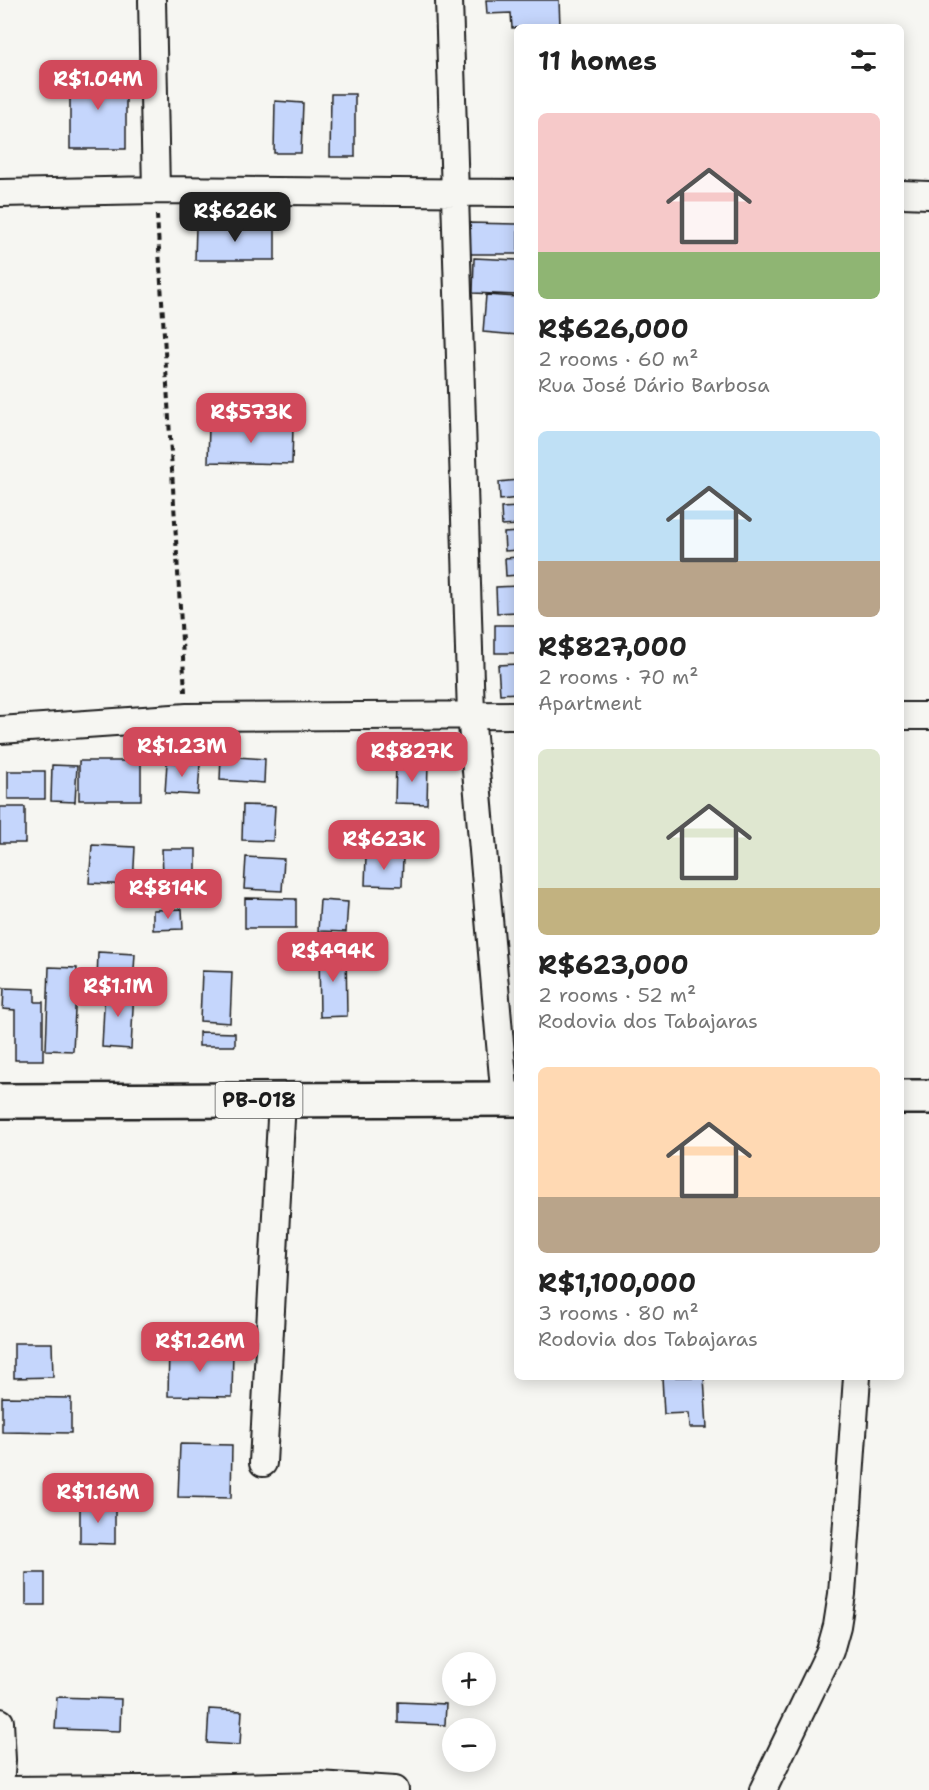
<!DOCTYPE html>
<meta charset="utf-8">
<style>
body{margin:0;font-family:"Shantell Sans",sans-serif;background:#f6f6f6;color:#222;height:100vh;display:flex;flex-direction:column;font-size:22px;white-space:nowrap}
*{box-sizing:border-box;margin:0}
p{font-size:20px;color:#767676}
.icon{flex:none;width:33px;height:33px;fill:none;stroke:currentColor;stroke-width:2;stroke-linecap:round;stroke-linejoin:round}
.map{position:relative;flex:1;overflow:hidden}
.side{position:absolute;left:514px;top:24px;width:390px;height:1356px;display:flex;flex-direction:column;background:#fff;border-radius:9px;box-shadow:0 3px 15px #0003}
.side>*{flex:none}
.buttons{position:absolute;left:442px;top:1652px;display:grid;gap:12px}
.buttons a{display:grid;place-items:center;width:54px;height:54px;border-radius:50%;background:#fff;box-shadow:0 3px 15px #0003;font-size:30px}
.price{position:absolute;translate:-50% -51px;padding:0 14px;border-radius:12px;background:#d1495b;color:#fff;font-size:20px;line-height:39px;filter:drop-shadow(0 2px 3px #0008)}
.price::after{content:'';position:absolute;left:50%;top:36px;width:18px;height:14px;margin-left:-9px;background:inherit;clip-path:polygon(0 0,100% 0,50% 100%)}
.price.on{background:#222;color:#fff}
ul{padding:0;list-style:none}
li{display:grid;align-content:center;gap:12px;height:318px;padding:0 24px}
li span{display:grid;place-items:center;height:186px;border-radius:9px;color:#555}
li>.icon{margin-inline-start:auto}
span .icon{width:108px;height:108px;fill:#fffc;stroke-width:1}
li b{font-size:26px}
h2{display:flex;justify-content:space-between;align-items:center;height:72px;padding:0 24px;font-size:26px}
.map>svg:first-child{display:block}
</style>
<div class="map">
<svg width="929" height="1790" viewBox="0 0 929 1790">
<rect width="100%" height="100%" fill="#f6f6f2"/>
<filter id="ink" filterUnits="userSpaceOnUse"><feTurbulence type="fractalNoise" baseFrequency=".0167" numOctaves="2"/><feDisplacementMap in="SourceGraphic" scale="12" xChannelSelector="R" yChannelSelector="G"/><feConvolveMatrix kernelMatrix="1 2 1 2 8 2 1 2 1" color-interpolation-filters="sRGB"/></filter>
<g filter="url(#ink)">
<path fill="#c5d6fc" stroke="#1c1c1c" stroke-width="1.5" d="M486,0H559L560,26L512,28L511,13L487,14Z
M70,73H126V149H70Z
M331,94H355V157H330Z
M275,101L303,103L301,153H274Z
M467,223L518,224V254H468Z
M196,226H275V260H195Z
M474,258L518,260L517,295L473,293Z
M486,295L518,297V335L483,332Z
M209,425L293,426L292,464L208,462Z
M518,480V498L500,500L499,482Z
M518,507V525L502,526L501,508Z
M518,532V550L505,551L504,533Z
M518,557V575L506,576L505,558Z
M518,586V612L497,613L496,587Z
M495,625H518V653H495Z
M518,664V693L500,694L498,665Z
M221,756L265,759L264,783L220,780Z
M79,761H141V800H79Z
M396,761L428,762L427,804L395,803Z
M167,762L200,764L198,795L165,793Z
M52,765L77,766L75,802L51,801Z
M8,771H45V799H8Z
M243,805L275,806L273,841L242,840Z
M0,807H25V843H0Z
M92,845L135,847L133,885L89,883Z
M162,849H196V873L163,874Z
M366,856L403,857L402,886L365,885Z
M246,857L284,859L282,891L244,889Z
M245,898L296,899V928H245Z
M320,900L348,902L346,932L318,931Z
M182,909L183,929L153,930V910Z
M319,950H346L347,1016L320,1017Z
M98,952L135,954L133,985L97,982Z
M49,967L77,968L73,1051L46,1050Z
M202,971L232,972L230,1023L200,1021Z
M105,987L134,988L131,1049L102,1047Z
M4,988L35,989V1002H43V1060H15V1010L3,1009Z
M199,1032L235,1033V1046H199Z
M14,1343H52L53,1377L14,1378Z
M169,1348L233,1350L232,1397L168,1396Z
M662,1377H704L707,1428H689L688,1413L664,1414Z
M2,1397L71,1398V1433L2,1432Z
M180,1444L232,1445L231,1498L178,1497Z
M80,1504H115V1544L80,1543Z
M26,1573H45V1605H26Z
M57,1697L121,1699L120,1731L55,1729Z
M398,1702L446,1704L445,1725L398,1723Z
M209,1709L242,1711L240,1745L207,1743Z"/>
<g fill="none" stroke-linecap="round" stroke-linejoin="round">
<g stroke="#1c1c1c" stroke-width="30">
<path id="street" d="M152,0L156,190
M449,0L471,714L505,1100
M0,193L156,190L518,193
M902,194L929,195
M902,716H929
M0,730L187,717L518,715
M263,1463L282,1100
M0,1722L2,1760L0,1785
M0,1790L145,1789L318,1785L395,1790
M763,1790L830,1651L837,1626L842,1594L857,1377"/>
</g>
<g stroke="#1c1c1c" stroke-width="38">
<path id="primary" d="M902,1097H929
M0,1101L518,1099"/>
</g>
<path stroke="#1c1c1c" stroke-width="4" stroke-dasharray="6 4.5" stroke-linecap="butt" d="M157,215L185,692"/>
<use href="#street" stroke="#f6f6f2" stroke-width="26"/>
<use href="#primary" stroke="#f6f6f2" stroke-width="33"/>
</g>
</g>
<g text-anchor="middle" stroke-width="4.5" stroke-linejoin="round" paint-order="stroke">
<rect fill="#f6f6f2" stroke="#5d5d5c" stroke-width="1.5" x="215.5" y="1082" width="87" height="36" rx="4.5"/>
<g font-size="21" font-weight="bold" fill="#1c1c1c">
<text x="259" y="1107">PB-018</text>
</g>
</g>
</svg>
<div class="buttons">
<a>+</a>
<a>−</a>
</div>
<b class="price" style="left:98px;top:111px">R$1.04M</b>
<b class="price on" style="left:235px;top:243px">R$626K</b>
<b class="price" style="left:251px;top:444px">R$573K</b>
<b class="price" style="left:182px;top:778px">R$1.23M</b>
<b class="price" style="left:412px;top:783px">R$827K</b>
<b class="price" style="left:384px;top:871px">R$623K</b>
<b class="price" style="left:168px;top:920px">R$814K</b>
<b class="price" style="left:333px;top:983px">R$494K</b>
<b class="price" style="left:118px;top:1018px">R$1.1M</b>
<b class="price" style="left:200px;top:1373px">R$1.26M</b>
<b class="price" style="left:98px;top:1524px">R$1.16M</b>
<section class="side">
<h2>11 homes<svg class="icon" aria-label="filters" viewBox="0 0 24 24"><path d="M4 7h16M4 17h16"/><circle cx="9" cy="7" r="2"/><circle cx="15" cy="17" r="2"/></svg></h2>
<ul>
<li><span style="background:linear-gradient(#f6c9c9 75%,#8fb573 0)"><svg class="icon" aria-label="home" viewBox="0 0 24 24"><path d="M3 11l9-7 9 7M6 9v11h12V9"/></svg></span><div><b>R$626,000</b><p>2 rooms · 60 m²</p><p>Rua José Dário Barbosa</p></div></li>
<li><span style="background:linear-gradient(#bfe0f5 70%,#b9a48a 0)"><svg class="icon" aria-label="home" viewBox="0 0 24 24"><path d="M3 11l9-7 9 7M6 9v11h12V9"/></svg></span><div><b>R$827,000</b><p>2 rooms · 70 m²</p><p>Apartment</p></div></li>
<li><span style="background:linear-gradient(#dfe7d0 75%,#c2b280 0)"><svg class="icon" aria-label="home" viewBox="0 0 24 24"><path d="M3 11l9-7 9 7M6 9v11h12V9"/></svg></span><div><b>R$623,000</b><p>2 rooms · 52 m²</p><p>Rodovia dos Tabajaras</p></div></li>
<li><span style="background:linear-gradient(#ffd9b3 70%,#b9a48a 0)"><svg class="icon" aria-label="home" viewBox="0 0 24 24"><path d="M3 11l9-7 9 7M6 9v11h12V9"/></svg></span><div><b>R$1,100,000</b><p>3 rooms · 80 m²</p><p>Rodovia dos Tabajaras</p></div></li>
</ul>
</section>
</div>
